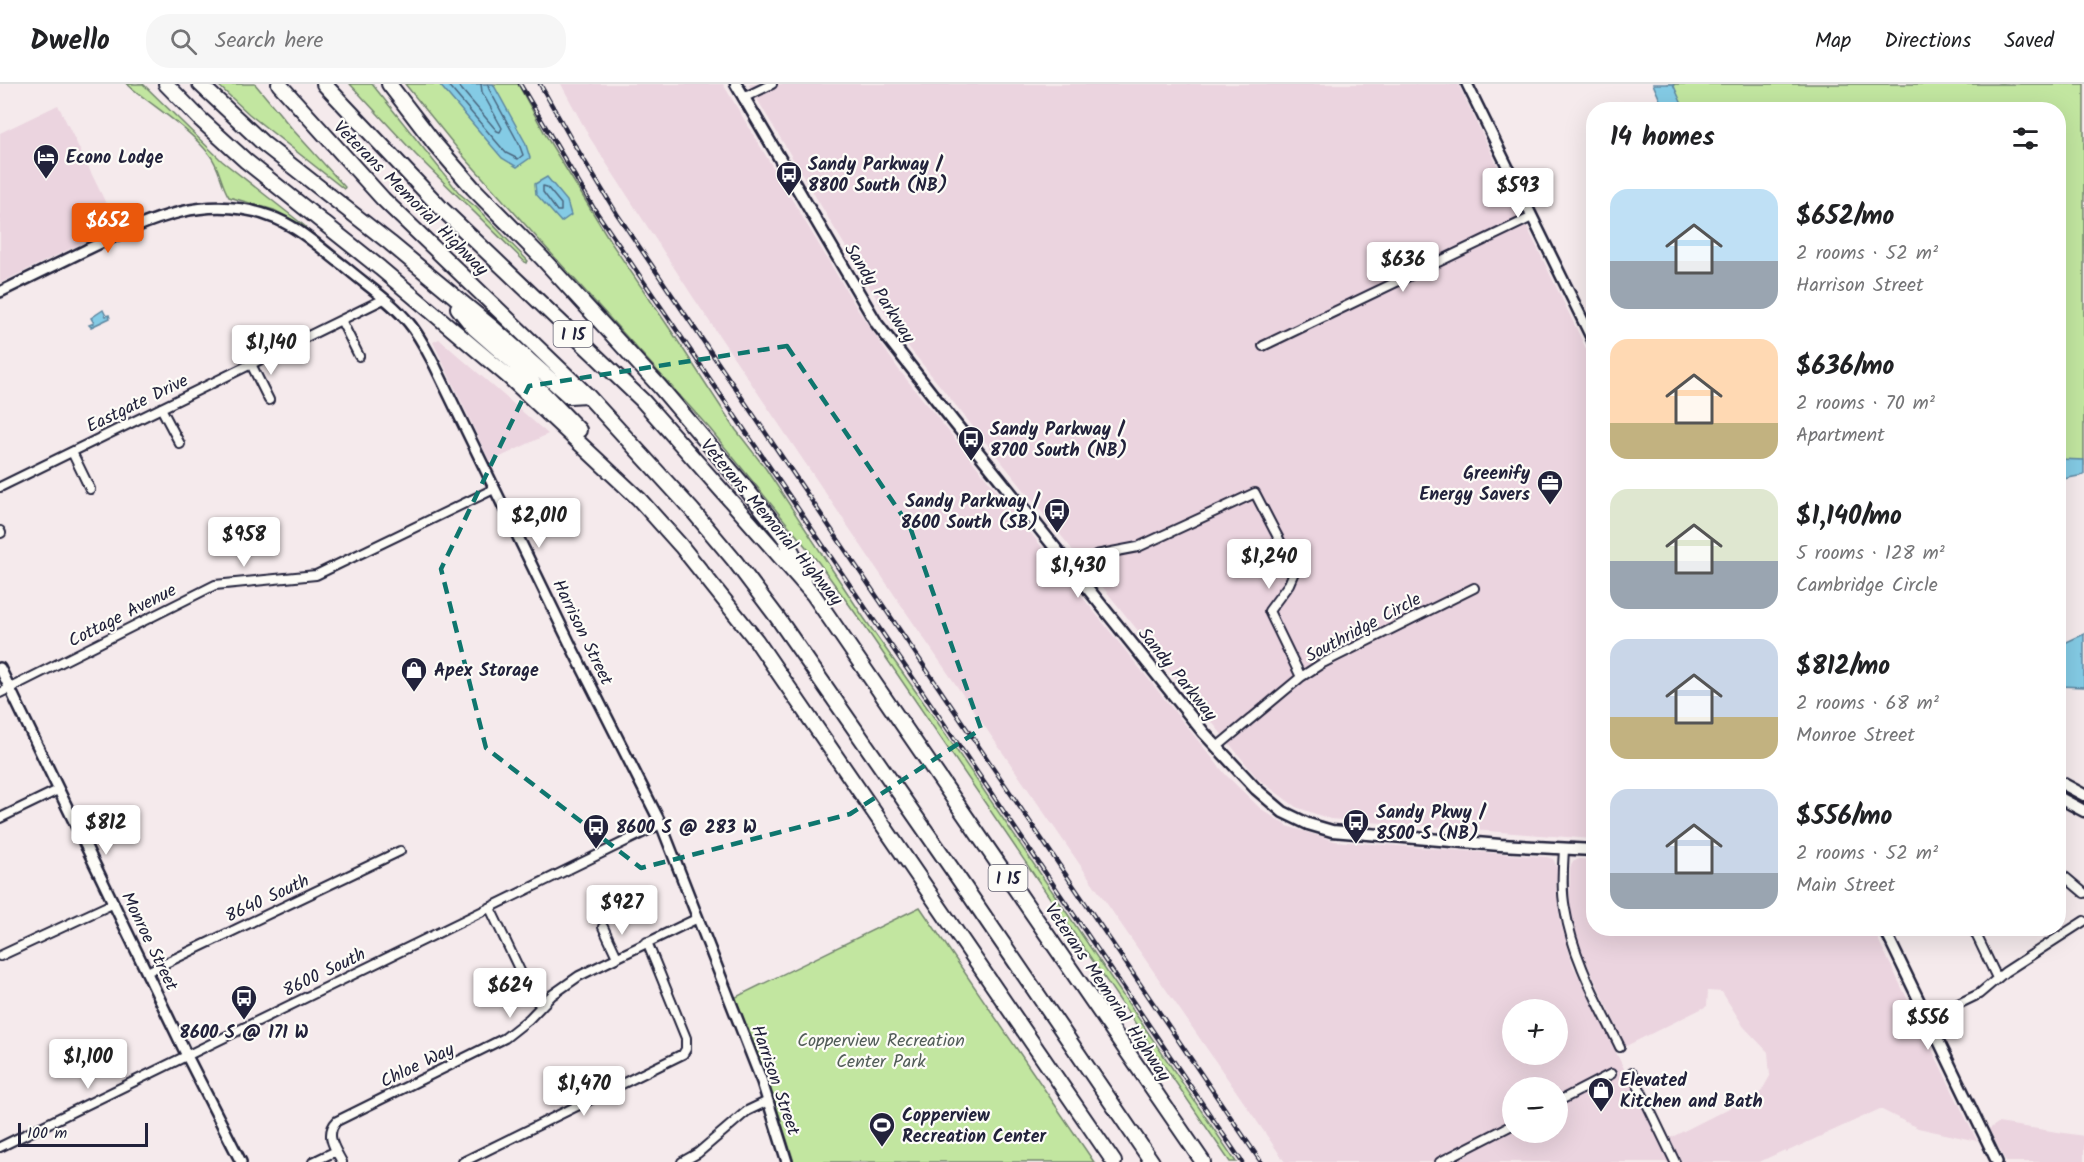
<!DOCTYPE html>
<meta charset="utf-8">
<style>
body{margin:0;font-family:Kalam,sans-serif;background:#f6f6f6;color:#202124;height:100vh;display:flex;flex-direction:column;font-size:22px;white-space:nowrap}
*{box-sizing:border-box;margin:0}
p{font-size:20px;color:#757577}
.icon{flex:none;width:33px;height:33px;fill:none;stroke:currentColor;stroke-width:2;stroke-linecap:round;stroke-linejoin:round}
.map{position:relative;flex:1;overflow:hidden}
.panel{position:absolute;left:1586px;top:18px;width:480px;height:834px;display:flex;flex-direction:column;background:#fff;border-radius:24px;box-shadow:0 6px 24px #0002}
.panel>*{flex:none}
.buttons{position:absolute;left:1502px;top:915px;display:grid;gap:12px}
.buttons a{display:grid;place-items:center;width:66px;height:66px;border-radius:50%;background:#fff;box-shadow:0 6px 24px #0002;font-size:30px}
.scale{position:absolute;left:18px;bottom:15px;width:130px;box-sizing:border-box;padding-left:6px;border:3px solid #22223b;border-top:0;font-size:16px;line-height:21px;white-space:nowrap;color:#22223b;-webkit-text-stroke:4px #fdfcf7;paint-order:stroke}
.price{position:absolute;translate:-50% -51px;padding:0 14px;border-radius:6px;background:#fff;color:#222;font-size:20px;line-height:39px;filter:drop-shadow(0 2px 3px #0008)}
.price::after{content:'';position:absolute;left:50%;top:36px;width:18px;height:14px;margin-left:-9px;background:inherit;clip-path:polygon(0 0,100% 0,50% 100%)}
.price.active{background:#ea580c;color:#fff}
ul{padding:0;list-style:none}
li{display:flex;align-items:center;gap:18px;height:150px;padding:0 24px}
li span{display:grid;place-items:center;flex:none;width:168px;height:120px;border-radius:18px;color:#555}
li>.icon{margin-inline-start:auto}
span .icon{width:72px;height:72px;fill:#fffc;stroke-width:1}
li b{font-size:26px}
h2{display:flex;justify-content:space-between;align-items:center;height:72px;padding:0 24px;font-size:26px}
header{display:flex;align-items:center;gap:36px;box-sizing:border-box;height:84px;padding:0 30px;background:#fff;border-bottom:2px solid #e0e0e0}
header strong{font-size:28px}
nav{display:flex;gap:33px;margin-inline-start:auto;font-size:21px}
.search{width:420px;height:54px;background:#f6f6f6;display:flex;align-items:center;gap:15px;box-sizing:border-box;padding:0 21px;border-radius:24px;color:#757577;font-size:22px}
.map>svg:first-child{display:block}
</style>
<header>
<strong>Dwello</strong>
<div class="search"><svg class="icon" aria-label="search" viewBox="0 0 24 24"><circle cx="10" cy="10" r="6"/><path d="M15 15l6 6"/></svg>Search here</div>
<nav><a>Map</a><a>Directions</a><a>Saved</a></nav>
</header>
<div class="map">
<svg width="2084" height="1078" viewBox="0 0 2084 1078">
<rect width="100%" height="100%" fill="#f5eaec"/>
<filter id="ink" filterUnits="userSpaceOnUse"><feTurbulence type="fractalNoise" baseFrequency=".0167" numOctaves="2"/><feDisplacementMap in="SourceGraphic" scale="12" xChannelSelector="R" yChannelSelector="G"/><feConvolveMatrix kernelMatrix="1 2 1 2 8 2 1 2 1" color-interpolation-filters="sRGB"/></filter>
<g filter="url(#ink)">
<path fill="#ebd4df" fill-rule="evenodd" d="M561,0H723L858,226L899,286L1226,691L1260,724L1287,742L1335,757L1547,773L1553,775L1557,783L1556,805L1560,836L1573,881L1670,1078H1285L912,537L693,213L590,54ZM1512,926H1557V970H1512ZM1512,1004H1557V1048H1512Z
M748,0H1458L1593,279V755L1330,735L1296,723L1258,695L898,250Z
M58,21L117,142L0,199V49Z
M439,255L548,350L490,378L433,258Z
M1580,775L1593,776V844L1873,845L1977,1057L1918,1044L1880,1025L1786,1068L1785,1066L1759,1078H1682L1670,1054L1761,1008L1770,992L1768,968L1744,943L1722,908L1708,907L1707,922L1626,962L1584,873L1575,845L1570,821V784L1573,777Z
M1998,1039L2084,1052V1078H2006L1989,1045Z"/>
<path fill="#c2e6a0" stroke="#72846e" stroke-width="1.5" d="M127,0H143L222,77L306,143L274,126L229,113C220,99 220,83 209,70C187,42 153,23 127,0Z
M217,0H255L294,47L345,103L344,105L249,30Z
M350,0H372L460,110L476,123L528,177L526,179L416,71Z
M405,0H518L549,57L612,160L672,248L736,346L766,385L864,534L938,639L1236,1078H1230L861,537L819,479L710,345L465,74Z
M1667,0H2084V381L2058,379V26L1679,25Z
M920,823L1094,1078H794L775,1018L734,914Z"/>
<path fill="#84cbe5" stroke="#5d87a1" stroke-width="1.5" d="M439,0H493L525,58L530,74L517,83L502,74Z
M1653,0H1673L1684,25H1664Z
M547,93L567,117L571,131L561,138L536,110L535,100Z
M103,226L106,232L109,231L110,234L91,243L89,241L94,239L91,234Z
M2058,375L2084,376V391L2058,396Z
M2084,550V603L2058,602V562Z"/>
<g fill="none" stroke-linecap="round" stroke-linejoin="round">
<path stroke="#49667f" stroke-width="1.5" d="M447,0L506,69L518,75L523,71L519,60L489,5L488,0
M457,0L497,47L500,48L502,44L482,8L481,0
M543,102L547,103L561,120V127H557L543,108Z"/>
<g stroke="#22223b" stroke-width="12">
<path id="minor" d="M743,14L772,0
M341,236L359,272
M1263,262L1532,133
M251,280L269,316
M161,324L180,360
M72,368L90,405
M0,403L384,215
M0,447L1,449
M1074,488L1096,471L1138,463L1255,409L1295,486L1289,500L1269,527L1301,593
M0,609L215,501L316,491L494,405
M1217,663L1301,593L1321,580L1474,504
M0,734L58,706
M1564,765C1563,784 1561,805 1565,825C1573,875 1598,918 1620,963
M2058,787L2084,809
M490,824L531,910L541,922
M603,843L617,873
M1973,844L1997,894
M0,872L114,819
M147,888L400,767
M1950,924L1979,910L2005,888L2084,837
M1632,989L1675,1078
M1557,1018L1611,990
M0,1063L661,740
M313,1078L336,1067
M342,1078C335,1065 324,1050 337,1037L505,954L529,935L552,911L579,892L698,834
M463,1078L683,970L686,965V954L647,858
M682,1078L698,1069L747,1027L768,1017
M1440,1078L1512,1041"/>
</g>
<g stroke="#22223b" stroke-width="14">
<path id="tertiary" d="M1467,0L1593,257
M0,208C29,194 57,180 86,166C148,136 208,106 277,135C302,146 323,166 344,182C366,201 391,217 409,239C420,252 427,267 435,282L571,562L661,740L762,998L787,1078
M0,584L187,972L241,1078
M1884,844L1997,1078"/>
</g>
<g stroke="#22223b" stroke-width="15">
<path id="secondary" d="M736,0L877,240L953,337L1204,649L1256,705L1283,728L1308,740L1332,747L1500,761L1593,766
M2058,697L2084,711
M2058,713L2084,727"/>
</g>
<g stroke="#22223b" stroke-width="18">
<path id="motorway" d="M166,0L200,35L246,77L380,184L510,294L639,415L681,462L756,556L1114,1078
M200,0L264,60L390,159L494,245L569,312L587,311
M279,0L383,115L587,311L692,426L734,476L777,533L952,785L1152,1078
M324,0L441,124L642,316L813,510L1203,1078
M389,0L435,60L473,104L542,174L660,303L744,402L785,454L804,492
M458,224L474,244L514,279L579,346"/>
</g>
<use href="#minor" stroke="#fdfcf7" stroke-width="8"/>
<use href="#tertiary" stroke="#fdfcf7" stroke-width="9"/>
<use href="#secondary" stroke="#fdfcf7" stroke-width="10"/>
<use href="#motorway" stroke="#fdfcf7" stroke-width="14"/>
<g stroke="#22223b" stroke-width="4.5">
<path id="rail" d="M520,0L593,123L1242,1078
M540,0L571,55L617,130L1261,1078"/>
</g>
<use href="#rail" stroke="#fdfcf7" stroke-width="2" stroke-dasharray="7" stroke-linecap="butt"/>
</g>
</g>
<path fill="none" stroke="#0f766e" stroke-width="4.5" stroke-dasharray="12 8" stroke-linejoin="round" d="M787,262L910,443L981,645L850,730L641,784L486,664L441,485L529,302Z"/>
<defs>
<g id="hotel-pin" transform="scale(1.35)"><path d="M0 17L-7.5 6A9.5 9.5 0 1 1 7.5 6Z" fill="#22223b" stroke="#fdfcf7"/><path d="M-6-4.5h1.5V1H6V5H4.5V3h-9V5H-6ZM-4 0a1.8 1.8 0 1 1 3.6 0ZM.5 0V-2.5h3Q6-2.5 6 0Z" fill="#fff"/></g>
<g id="bus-pin" transform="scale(1.35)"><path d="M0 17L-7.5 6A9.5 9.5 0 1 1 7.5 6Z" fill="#22223b" stroke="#fdfcf7"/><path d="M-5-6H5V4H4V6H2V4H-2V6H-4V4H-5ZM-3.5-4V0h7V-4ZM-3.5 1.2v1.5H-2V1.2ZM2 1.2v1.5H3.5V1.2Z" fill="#fff"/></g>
<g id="office-pin" transform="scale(1.35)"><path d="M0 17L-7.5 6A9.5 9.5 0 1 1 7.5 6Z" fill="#22223b" stroke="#fdfcf7"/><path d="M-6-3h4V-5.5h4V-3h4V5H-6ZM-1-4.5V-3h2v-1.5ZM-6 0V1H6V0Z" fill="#fff"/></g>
<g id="shop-pin" transform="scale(1.35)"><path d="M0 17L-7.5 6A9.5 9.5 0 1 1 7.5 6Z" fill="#22223b" stroke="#fdfcf7"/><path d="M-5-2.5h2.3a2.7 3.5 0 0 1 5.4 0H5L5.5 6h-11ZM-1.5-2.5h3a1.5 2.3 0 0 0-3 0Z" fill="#fff"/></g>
<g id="stadium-pin" transform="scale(1.35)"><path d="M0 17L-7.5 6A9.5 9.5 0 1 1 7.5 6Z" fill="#22223b" stroke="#fdfcf7"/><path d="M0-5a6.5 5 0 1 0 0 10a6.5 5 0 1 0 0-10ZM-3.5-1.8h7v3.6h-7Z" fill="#fff"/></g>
</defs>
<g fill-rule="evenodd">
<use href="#hotel-pin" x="46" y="73"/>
<use href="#bus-pin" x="789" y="90"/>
<use href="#bus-pin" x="971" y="355"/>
<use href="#office-pin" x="1550" y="399"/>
<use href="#bus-pin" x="1057" y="427"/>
<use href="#shop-pin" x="414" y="586"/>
<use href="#bus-pin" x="1356" y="738"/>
<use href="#bus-pin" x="596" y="743"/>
<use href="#bus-pin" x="244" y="914"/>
<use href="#shop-pin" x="1601" y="1006"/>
<use href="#stadium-pin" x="882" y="1041"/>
</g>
<g text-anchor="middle" stroke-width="4.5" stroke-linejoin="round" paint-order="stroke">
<g fill="#fdfcf7" stroke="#646373" stroke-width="1.5">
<rect x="553.5" y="237" width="39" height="26" rx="4.5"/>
<rect x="988.5" y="781" width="39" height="26" rx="4.5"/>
</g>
<g font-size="16" font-weight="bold" fill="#22223b">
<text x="573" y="256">I 15</text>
<text x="1008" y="800">I 15</text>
</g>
<g font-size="18" font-weight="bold" fill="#22223b" stroke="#fdfcf7" text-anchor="start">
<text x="66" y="79">Econo Lodge</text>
<text x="808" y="86">Sandy Parkway /<tspan x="808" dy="21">8800 South (NB)</tspan></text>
<text x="990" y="351">Sandy Parkway /<tspan x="990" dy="21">8700 South (NB)</tspan></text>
<text x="1530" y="395" text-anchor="end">Greenify<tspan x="1530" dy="21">Energy Savers</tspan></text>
<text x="1038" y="423" text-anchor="end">Sandy Parkway /<tspan x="1038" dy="21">8600 South (SB)</tspan></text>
<text x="434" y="592">Apex Storage</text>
<text x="1376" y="734">Sandy Pkwy /<tspan x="1376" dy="21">8500 S (NB)</tspan></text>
<text x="616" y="749">8600 S @ 283 W</text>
<text x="244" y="954" text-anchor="middle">8600 S @ 171 W</text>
<text x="1620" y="1002">Elevated<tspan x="1620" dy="21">Kitchen and Bath</tspan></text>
<text x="902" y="1037">Copperview<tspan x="902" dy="21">Recreation Center</tspan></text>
</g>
<g font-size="18" fill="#22223b" stroke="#fdfcf7">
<text transform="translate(411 114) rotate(45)" y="6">Veterans Memorial Highway</text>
<text transform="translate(880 209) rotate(57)" y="6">Sandy Parkway</text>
<text transform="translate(137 319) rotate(-26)" y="6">Eastgate Drive</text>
<text transform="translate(772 438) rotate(50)" y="6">Veterans Memorial Highway</text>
<text transform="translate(122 531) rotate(-27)" y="6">Cottage Avenue</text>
<text transform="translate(1363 543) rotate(-28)" y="6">Southridge Circle</text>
<text transform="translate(583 548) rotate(64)" y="6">Harrison Street</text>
<text transform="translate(1178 590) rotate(51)" y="6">Sandy Parkway</text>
<text transform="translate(267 814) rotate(-25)" y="6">8640 South</text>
<text transform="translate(150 857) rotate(64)" y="6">Monroe Street</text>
<text transform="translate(324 888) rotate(-26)" y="6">8600 South</text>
<text transform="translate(1108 908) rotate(56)" y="6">Veterans Memorial Highway</text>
<text transform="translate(417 981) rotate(-26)" y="6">Chloe Way</text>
<text transform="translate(776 996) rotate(71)" y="6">Harrison Street</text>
</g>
<g font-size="18" fill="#525d59" stroke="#fdfcf7">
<text x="881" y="962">Copperview Recreation<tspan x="881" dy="21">Center Park</tspan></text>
</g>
</g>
</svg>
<div class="buttons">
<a>+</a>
<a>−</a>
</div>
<div class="scale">100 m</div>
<b class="price" style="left:1518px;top:135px">$593</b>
<b class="price active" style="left:108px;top:170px">$652</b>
<b class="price" style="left:1403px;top:209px">$636</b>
<b class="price" style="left:271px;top:292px">$1,140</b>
<b class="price" style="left:539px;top:465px">$2,010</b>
<b class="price" style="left:244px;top:484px">$958</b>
<b class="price" style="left:1269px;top:506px">$1,240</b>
<b class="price" style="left:1078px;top:515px">$1,430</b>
<b class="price" style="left:106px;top:772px">$812</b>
<b class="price" style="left:622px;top:852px">$927</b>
<b class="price" style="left:510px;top:935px">$624</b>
<b class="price" style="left:1928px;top:967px">$556</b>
<b class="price" style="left:88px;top:1006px">$1,100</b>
<b class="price" style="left:584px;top:1033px">$1,470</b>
<section class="panel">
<h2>14 homes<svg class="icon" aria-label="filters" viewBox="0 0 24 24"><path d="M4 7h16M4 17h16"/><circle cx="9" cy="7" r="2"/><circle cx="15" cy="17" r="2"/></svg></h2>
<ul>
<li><span style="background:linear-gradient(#bfe0f5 60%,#9aa5b1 0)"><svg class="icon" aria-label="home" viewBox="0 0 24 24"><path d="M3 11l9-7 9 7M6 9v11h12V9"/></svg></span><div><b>$652/mo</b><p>2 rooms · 52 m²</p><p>Harrison Street</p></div></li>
<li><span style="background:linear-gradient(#ffd9b3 70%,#c2b280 0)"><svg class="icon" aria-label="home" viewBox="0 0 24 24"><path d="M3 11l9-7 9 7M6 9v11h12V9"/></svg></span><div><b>$636/mo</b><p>2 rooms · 70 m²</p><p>Apartment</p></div></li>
<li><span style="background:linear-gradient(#dfe7d0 60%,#9aa5b1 0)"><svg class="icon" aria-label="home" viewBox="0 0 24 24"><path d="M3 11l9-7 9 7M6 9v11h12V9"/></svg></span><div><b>$1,140/mo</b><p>5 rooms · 128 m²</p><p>Cambridge Circle</p></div></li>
<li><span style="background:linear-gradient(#c9d6e8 65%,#c2b280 0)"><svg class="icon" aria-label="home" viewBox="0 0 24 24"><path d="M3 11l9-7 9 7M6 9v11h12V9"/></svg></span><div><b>$812/mo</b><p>2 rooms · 68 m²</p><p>Monroe Street</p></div></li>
<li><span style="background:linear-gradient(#c9d6e8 70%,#9aa5b1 0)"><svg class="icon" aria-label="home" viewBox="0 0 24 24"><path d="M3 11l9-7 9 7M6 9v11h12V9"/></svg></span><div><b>$556/mo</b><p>2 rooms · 52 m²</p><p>Main Street</p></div></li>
</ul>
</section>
</div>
